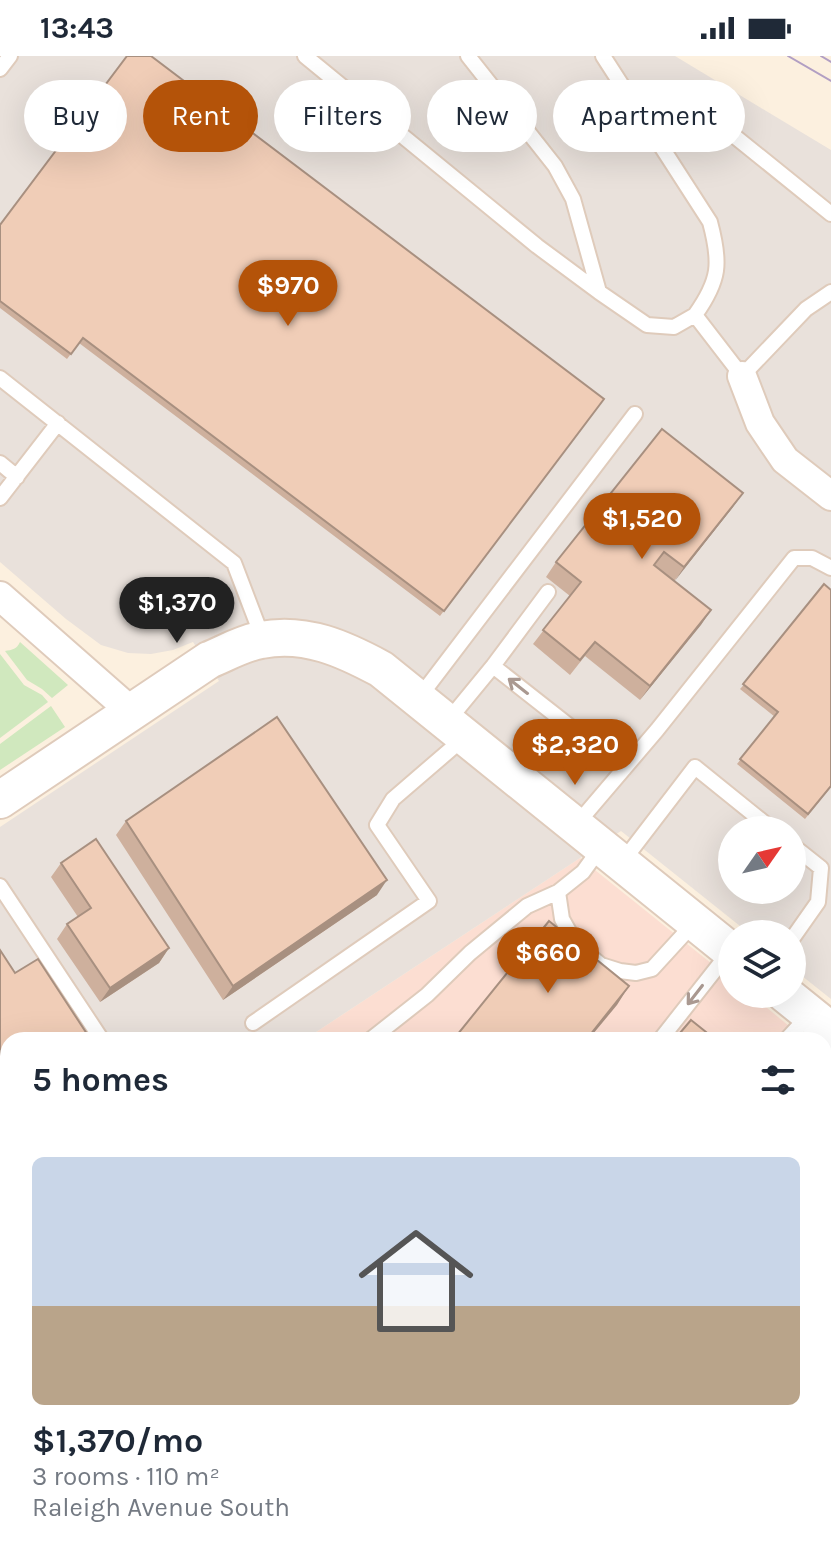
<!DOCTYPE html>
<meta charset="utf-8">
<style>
body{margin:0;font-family:Karla,sans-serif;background:#f6f6f7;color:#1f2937;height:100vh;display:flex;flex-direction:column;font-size:30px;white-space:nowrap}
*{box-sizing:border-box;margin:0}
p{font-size:26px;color:#747a83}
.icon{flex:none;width:44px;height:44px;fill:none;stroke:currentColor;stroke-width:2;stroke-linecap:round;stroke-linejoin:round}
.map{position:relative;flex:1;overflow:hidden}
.side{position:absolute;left:0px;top:976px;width:832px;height:536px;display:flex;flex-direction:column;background:#fff;border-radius:24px 24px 0 0;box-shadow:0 8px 32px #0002}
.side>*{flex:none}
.guide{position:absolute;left:24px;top:24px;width:784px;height:72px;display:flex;gap:16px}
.needle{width:52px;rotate:56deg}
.buttons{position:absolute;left:718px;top:760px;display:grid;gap:16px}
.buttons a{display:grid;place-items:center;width:88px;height:88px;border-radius:50%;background:#fff;box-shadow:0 8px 32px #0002;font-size:40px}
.price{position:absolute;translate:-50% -68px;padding:0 18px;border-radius:28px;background:#b45309;color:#fff;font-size:26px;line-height:52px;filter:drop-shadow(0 2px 4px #0008)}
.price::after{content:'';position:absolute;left:50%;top:48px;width:24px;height:18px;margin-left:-12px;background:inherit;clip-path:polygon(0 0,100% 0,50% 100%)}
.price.on{background:#222;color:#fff}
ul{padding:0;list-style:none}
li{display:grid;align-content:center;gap:16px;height:424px;padding:0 32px}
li+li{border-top:2px solid #e0e1e3}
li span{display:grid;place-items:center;height:248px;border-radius:12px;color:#555}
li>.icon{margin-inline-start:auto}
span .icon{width:144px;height:144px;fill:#fffc;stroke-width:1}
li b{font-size:34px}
h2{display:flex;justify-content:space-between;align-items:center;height:96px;padding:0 32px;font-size:34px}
.chip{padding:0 28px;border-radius:36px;background:#fff;box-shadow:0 8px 32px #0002;font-size:28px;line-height:72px}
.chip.on{background:#b45309;color:#fff}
.status{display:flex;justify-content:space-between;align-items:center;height:56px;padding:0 40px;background:#fff;direction:ltr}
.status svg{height:22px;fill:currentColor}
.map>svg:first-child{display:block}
</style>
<div class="status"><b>13:43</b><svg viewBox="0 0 49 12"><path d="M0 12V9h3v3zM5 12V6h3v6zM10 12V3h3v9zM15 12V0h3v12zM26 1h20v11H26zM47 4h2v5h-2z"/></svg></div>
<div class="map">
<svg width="831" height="1512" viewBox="0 0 831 1512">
<rect width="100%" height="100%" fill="#fcf0df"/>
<path fill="#f3e1cd" d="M824,1220L831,1512H428V1504H824Z"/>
<path fill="#fcded2" d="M580,802L732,924V938H750L806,984H304Z
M0,1266H8V1504H428V1512H0Z"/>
<path fill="#e9e1db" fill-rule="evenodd" d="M0,0H675L831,94V943L792,912V878H750L621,775L304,984H8V1266H0V771L219,625L193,586L173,594L151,598L128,597L101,589L66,563L0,506ZM732,774H792V834H732Z
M831,957V1204L824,1205V984H809Z"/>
<path fill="#d0e8be" d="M20,586L68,629L52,642L42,633L27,624L5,595C12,594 17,593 20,586Z
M0,598L24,629L42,639L48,646L0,682Z
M51,650L65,671L0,714V688Z"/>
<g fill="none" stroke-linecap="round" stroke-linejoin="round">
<g stroke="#dfcbbb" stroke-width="18">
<path id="service" d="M305,0L537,190L599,236
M468,0L555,110L573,143L599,236L647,269L674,271L695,259L742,320L806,253L831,236
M603,0L710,166C721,207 720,224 695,259
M0,13L10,0
M707,58L831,158
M0,322L234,507L263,583
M0,407L17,421
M0,442L58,367
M493,610L624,713
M418,643L635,358
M447,666L493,610L548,536
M576,769L657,674L794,502H812L831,512
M792,789L821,812L818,846L792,883
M601,791L583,816L558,836L562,863L571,879L585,896L601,909L620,915L636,917L652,913L695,866
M623,805L695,711L773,774
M0,830L102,984
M253,967L429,845L377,769L393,743L465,681
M370,984L427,939L470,897L527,850L558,836
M660,984L730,895
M786,984L810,958
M0,1127L8,1122
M824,1152L831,1149
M0,1284L8,1286
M0,1297L8,1298
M0,1307H8
M0,1318H8
M0,1328H8
M50,1504L51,1512
M257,1504L258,1512
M575,1504V1512"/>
</g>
<g stroke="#dfcbbb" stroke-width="32">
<path id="minor" d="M742,320L760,367L785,404L831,440
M0,540L132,656"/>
</g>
<g stroke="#dfcbbb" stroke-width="40">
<path id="tertiary" d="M0,744L209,604C226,597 243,587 261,584C305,575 344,593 381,613L732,896
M785,938L831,975"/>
</g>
<use href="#service" stroke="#fff" stroke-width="14"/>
<use href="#minor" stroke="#fff" stroke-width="28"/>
<use href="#tertiary" stroke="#fff" stroke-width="36"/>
<path stroke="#b29fc3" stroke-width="2" d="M788,0L831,25
M821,0L831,6"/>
</g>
<path fill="#ceb09d" d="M0,169L604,343L440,560L79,287L67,303L0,252Z
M733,451L674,525L711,554L640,644L585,600L570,619L533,588L570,540L546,521L556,506Z
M831,534V731L805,763L737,708L775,661L740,633Z
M126,765L377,839L223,944L116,779Z
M61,807L169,892L159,907L100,946L57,883L67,868L78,861L51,821Z
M597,1504H824L831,1512H598Z"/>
<path fill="#a89080" d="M743,437L733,451L674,526L684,511Z
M711,554L701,569L640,644L650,630Z
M387,824L377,839L223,944L233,930Z
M169,892L159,907L100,946L110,932Z
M629,930L617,949L588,984H586Z
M8,1040V1048L0,1053V1045Z
M0,1468H7L0,1478Z"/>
<path fill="#f0cdb7" stroke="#a89080" stroke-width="2" d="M127,0H151L604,343L444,555L83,282L71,298L0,245V169Z
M662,373L743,437L684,511L664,496L654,509L711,554L650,630L595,586L580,604L543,574L581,526L556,506Z
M824,528L831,534V730L808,758L740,703L778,656L743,628Z
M277,661L387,824L233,930L126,765Z
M96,783L169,892L110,932L67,868L91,852L61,807Z
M549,865L629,930L586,984H453Z
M0,894L15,917L38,903L91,984H8V1040L0,1045Z
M691,964L716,984H674Z
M824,1064L831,1070V1074L824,1082Z
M824,1210H831V1512H618L617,1504H824Z
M0,1396H3L7,1468H0Z"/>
<defs><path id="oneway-shaft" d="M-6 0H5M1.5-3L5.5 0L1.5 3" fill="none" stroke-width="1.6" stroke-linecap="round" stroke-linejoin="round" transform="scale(2)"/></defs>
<g stroke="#aa9991">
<use href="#oneway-shaft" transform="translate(518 630) rotate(-142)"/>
<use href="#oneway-shaft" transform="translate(695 939) rotate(128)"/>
</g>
</svg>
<div class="buttons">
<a><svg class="needle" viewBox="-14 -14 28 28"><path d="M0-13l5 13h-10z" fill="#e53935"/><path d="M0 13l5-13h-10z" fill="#747a83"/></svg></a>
<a><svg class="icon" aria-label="layers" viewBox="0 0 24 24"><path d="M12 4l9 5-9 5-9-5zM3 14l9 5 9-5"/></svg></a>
</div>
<b class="price" style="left:288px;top:272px">$970</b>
<b class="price" style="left:642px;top:505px">$1,520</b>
<b class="price on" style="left:177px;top:589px">$1,370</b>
<b class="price" style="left:575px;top:731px">$2,320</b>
<b class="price" style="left:548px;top:939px">$660</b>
<div class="guide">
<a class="chip">Buy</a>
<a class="chip on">Rent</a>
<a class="chip">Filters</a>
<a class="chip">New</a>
<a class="chip">Apartment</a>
</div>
<section class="side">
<h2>5 homes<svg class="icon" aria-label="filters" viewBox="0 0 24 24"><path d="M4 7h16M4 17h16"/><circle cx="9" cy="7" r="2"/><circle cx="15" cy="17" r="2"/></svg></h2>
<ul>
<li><span style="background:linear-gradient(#c9d6e8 60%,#b9a48a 0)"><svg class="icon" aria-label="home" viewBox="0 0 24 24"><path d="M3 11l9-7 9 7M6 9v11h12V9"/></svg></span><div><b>$1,370/mo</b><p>3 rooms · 110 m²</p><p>Raleigh Avenue South</p></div></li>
</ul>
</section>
</div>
